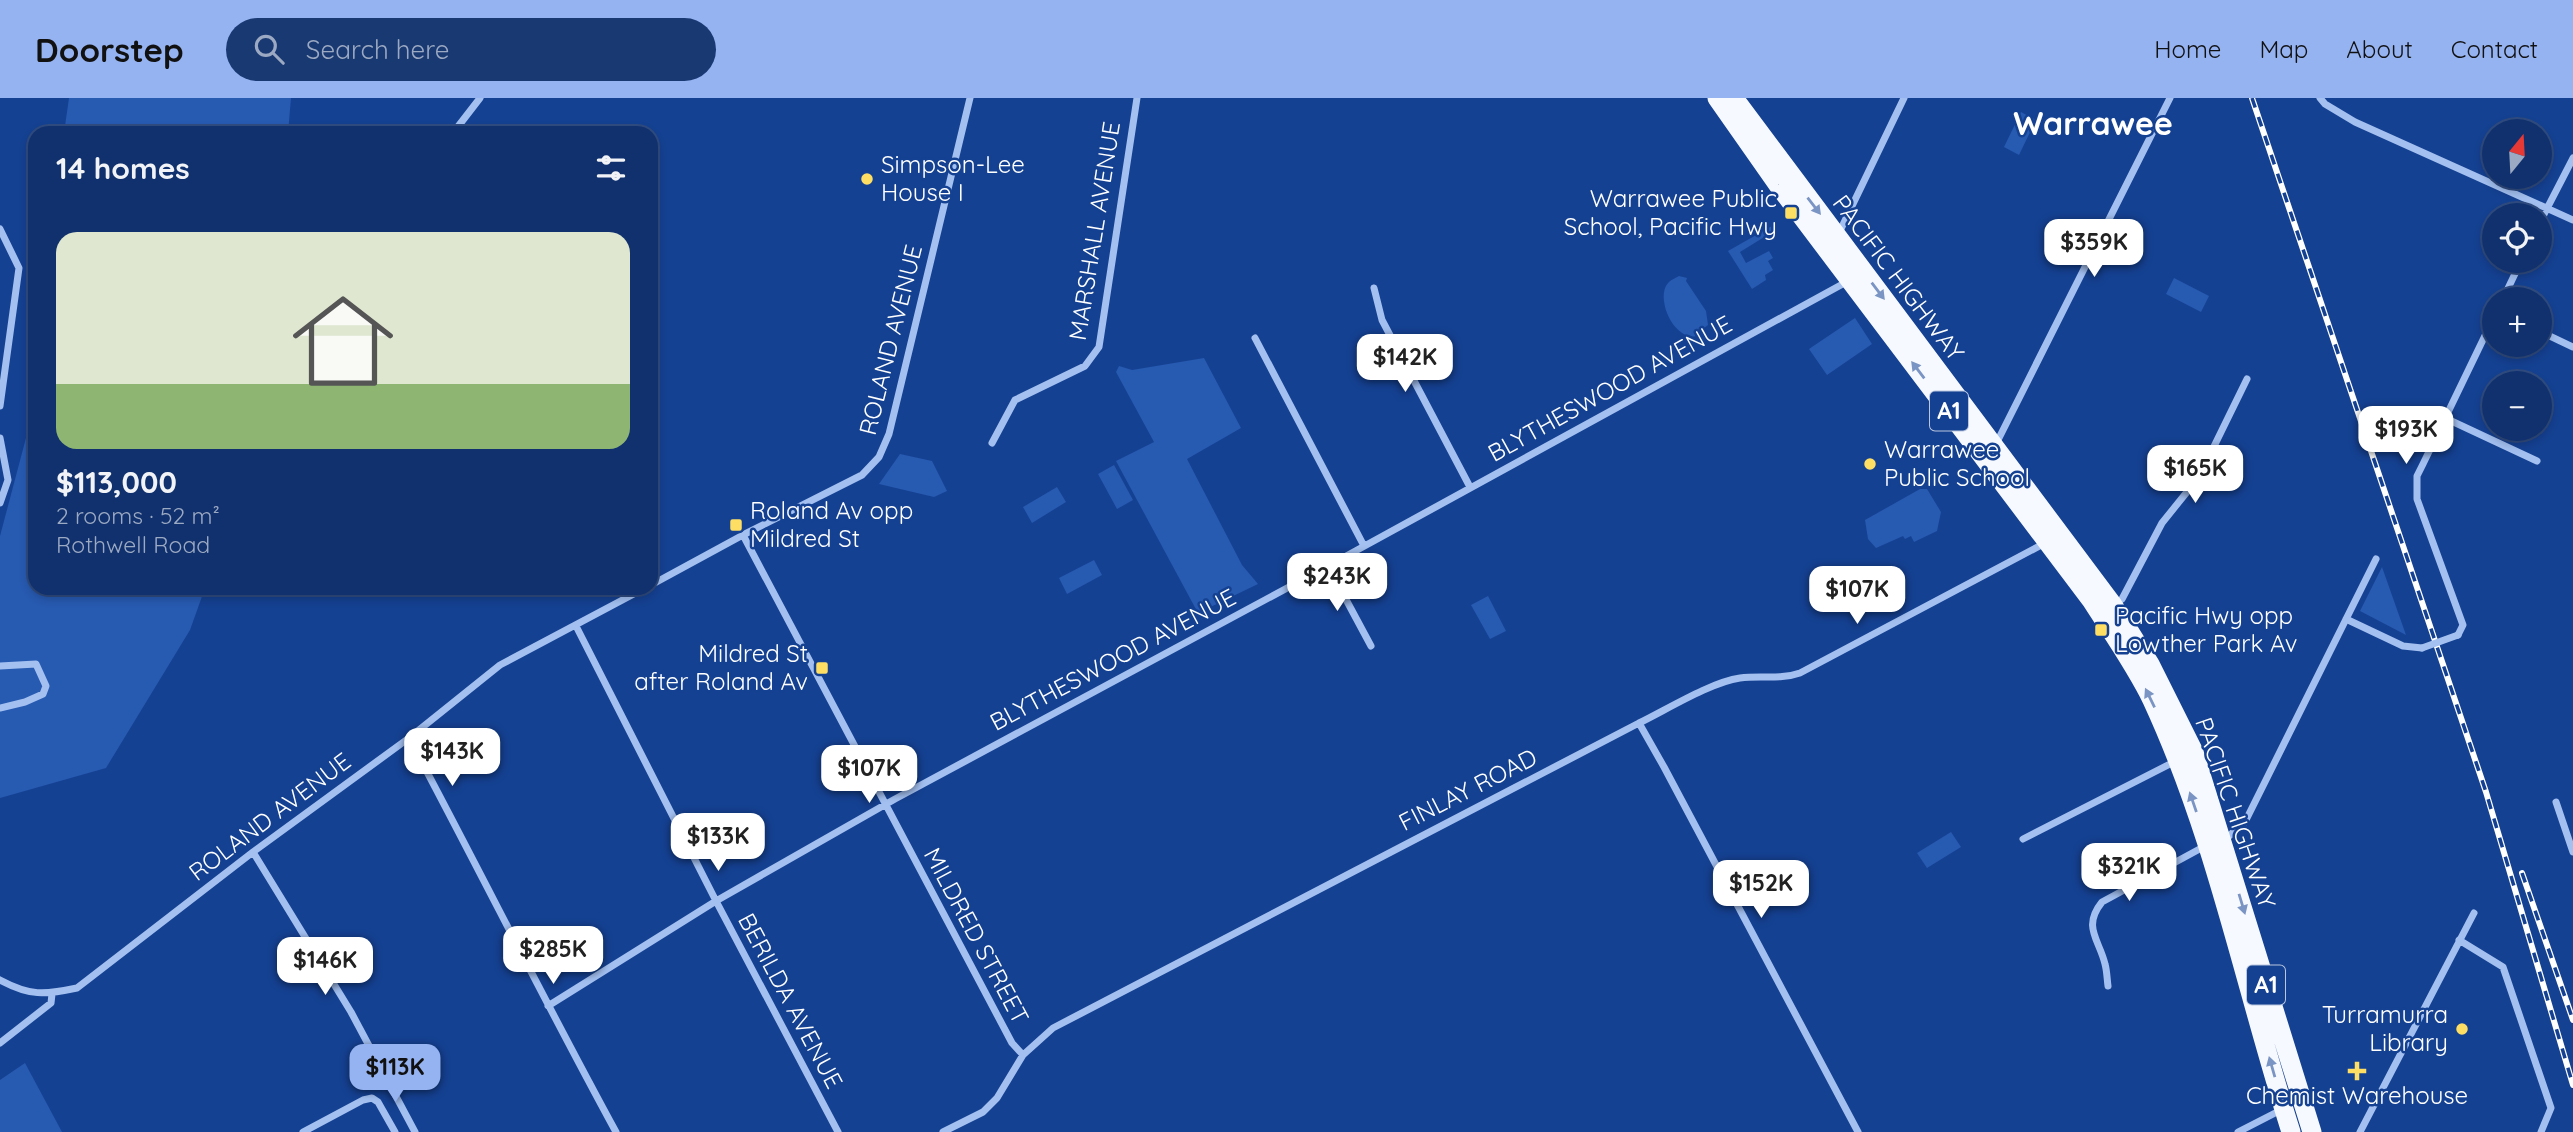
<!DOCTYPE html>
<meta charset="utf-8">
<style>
body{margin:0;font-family:Quicksand,sans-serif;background:#193973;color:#f1f3f6;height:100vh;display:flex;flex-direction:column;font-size:26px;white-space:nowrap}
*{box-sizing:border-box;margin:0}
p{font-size:23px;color:#9ca9c2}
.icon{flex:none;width:38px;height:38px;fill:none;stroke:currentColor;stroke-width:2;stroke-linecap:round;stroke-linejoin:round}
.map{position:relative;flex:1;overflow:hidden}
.sheet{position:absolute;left:28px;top:28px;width:630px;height:469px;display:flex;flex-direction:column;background:#10316e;border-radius:21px;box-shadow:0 4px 10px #0003,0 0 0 2px #304c81}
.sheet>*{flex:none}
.needle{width:46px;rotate:18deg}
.tools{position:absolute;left:2482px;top:21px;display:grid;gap:14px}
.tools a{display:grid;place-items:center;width:70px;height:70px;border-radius:50%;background:#10316e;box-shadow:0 4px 10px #0003,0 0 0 2px #304c81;font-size:35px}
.price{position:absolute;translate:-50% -60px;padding:0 16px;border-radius:14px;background:#fff;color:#222;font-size:23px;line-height:46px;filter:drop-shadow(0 2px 4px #0008)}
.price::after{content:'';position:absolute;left:50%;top:42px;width:21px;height:16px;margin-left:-10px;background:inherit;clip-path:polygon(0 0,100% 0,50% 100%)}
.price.on{background:#95b2f1;color:#111}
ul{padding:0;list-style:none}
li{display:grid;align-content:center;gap:14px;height:371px;padding:0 28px}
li+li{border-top:2px solid #304c81}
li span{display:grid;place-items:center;height:217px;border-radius:21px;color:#555}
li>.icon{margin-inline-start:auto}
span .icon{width:126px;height:126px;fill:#fffc;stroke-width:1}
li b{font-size:30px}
h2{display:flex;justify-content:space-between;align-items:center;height:84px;padding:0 28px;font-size:30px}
header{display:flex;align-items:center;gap:42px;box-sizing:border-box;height:98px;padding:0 35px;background:#95b2f1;color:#111}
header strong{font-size:33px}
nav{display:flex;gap:38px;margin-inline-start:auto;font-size:24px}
.search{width:490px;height:63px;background:#193973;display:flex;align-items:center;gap:18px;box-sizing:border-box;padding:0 24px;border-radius:38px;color:#9ca9c2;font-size:26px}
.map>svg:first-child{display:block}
</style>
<header>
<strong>Doorstep</strong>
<div class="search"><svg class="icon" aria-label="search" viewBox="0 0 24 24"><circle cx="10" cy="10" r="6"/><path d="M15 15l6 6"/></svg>Search here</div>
<nav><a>Home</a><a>Map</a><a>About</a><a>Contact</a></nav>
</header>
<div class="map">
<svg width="2573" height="1034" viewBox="0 0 2573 1034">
<rect width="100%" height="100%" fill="#154192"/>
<path fill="#275ab1" d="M69,0H291L288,35H64Z
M2021,14L2036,22L2019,57L2004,49Z
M1772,128L1774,133L1740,154L1746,165L1769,153L1773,160L1768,163L1773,172L1765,177L1766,182L1752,191L1728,153Z
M1679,178L1687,180L1686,183L1706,213L1708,227L1704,230L1702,236C1676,250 1653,199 1669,184C1672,181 1676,180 1679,178Z
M2174,180L2209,198L2201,214L2166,196Z
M1855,220L1872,246L1827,277L1809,251Z
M1204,260L1241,330L1187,361L1242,467L1258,486L1198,515L1116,363L1154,344L1116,274L1119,268L1132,272Z
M35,306V490H205L190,532L106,670L0,700V438Z
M900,356L932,363L947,393L934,399L879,386Z
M1114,367L1133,402L1117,411L1098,376Z
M1057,389L1066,404L1032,425L1023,409Z
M1920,391H1927L1941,414L1937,433L1914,444L1911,438L1905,441L1903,438L1876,450L1868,441L1865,422Z
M1094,462L1102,477L1067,496L1059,480Z
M2382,469L2406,537L2360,513Z
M1488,498L1506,533L1490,541L1471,507Z
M1951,734L1961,749L1927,770L1917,755Z
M25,965L62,1034H0V982Z"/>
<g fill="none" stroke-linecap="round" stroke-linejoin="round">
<path stroke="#a3c0f1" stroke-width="7" d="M2320,0L2325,6L2355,24L2573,122
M453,35L480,0
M2539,126L2573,60
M0,131L19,170L0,308
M1839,135L1904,0
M1374,190L1382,222L1470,389
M2503,201L2521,163
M2539,233L2573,249
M1255,240L1364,448
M2445,320L2537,363
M0,340L8,382L0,405
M992,345L1015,302L1085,268L1099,249L1137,0
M1996,346L2170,0
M743,437L1012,945L1023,957
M1328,468L1371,548
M651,487L743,437L862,377L879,359L889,336L970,0
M2114,507L2122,501L2162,425L2199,379L2247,281
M2346,521L2403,548L2422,550
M576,528L716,803L838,1034
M2458,537L2463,527L2417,401V378L2423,366L2494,219
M0,568L36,566L46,588L43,596L25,604L0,610
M1639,625L1664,669L1858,1034
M409,640C479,771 545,904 616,1034
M2556,704L2573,754
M2023,741L2174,664
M2221,741L2229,738L2245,724L2376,461
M253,754L351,914L415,1034
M2459,842L2503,869L2551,1010L2541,1034
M0,882C30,898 44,897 77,890L253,754L409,640L500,567L645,490
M2108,888C2107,881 2107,873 2105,866C2099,841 2082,829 2102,804L2207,747
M548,908L716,803L895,701L1328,468L1850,182
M0,945L51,905L52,896
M303,1034L363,1002L372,1000L378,1004L395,1034
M943,1034L983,1014L997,1000L1023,957L1053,930L1639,625C1666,612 1711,584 1740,580C1761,577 1780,582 1800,575L2047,444
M2238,1034L2281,1012
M2360,1034L2474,815"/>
<path stroke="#f6f9ff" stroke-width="19" d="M1717,0L1778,87L2091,502C2112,535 2135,567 2152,602C2216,740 2245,890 2291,1034
M1734,0L2113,507L2150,566L2194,654L2312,1034"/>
<g stroke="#fff" stroke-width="6">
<path id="rail" d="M2252,0L2486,694L2573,987
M2522,775L2573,922"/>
</g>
<use href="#rail" stroke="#154192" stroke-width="3.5" stroke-dasharray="10" stroke-linecap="butt"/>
<path stroke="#a3c0f1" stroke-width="7" d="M2422,550L2458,537"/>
</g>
<defs><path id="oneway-solid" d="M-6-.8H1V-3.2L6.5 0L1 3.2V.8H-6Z" transform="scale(1.75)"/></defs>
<g fill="#7a94c3">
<use href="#oneway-solid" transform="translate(1814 108) rotate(52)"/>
<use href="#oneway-solid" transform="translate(1878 193) rotate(53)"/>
<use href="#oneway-solid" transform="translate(1918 272) rotate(-127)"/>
<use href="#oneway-solid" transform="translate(2150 600) rotate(-116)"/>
<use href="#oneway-solid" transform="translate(2193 704) rotate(-109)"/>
<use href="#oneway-solid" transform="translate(2242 806) rotate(73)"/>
<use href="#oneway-solid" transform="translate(2272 969) rotate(-106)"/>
</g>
<g fill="#ffdf63" stroke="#154192" stroke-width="2.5">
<circle cx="867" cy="81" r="7"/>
<rect x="1784" y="108" width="14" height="14" rx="3.5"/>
<circle cx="1870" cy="366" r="7"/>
<rect x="729" y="420" width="14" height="14" rx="3.5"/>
<rect x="2094" y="525" width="14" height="14" rx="3.5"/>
<rect x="815" y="563" width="14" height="14" rx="3.5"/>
<circle cx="2462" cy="931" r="7"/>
<path d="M2353.5 962.5h7v7h7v7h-7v7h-7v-7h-7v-7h7z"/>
</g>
<g text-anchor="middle" stroke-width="5" stroke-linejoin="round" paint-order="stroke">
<g fill="#154192" stroke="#b9c6de" stroke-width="2">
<rect x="1930" y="293.5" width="38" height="39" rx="5"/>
<rect x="2247" y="867.5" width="38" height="39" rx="5"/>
</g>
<g font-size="23" font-weight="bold" fill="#fff">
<text x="1949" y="321">A1</text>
<text x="2266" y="895">A1</text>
</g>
<g font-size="24" fill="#fff" stroke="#154192" text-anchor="start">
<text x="881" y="75">Simpson-Lee<tspan x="881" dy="28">House I</tspan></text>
<text x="1777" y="109" text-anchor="end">Warrawee Public<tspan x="1777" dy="28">School, Pacific Hwy</tspan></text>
<text x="1884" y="360">Warrawee<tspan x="1884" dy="28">Public School</tspan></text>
<text x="750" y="421">Roland Av opp<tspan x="750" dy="28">Mildred St</tspan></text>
<text x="2115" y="526">Pacific Hwy opp<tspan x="2115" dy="28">Lowther Park Av</tspan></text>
<text x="808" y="564" text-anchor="end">Mildred St<tspan x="808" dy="28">after Roland Av</tspan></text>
<text x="2448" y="925" text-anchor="end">Turramurra<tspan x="2448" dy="28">Library</tspan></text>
<text x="2357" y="1006" text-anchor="middle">Chemist Warehouse</text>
</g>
<g font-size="24" fill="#fff" stroke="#154192">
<text transform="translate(1095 133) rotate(-81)" y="8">MARSHALL AVENUE</text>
<text transform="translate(1898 180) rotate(53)" y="8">PACIFIC HIGHWAY</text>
<text transform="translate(891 242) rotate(-76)" y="8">ROLAND AVENUE</text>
<text transform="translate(1610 291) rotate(-29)" y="8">BLYTHESWOOD AVENUE</text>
<text transform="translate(1113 562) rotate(-28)" y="8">BLYTHESWOOD AVENUE</text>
<text transform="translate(1468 692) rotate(-27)" y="8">FINLAY ROAD</text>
<text transform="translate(2235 715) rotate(71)" y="8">PACIFIC HIGHWAY</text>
<text transform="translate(270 719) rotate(-37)" y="8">ROLAND AVENUE</text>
<text transform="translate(976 838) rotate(62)" y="8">MILDRED STREET</text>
<text transform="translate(790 903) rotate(62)" y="8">BERILDA AVENUE</text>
</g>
<g font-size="32" font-weight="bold" fill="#fff" stroke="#154192">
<text x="2093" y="37">Warrawee</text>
</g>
</g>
</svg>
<div class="tools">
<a><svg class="needle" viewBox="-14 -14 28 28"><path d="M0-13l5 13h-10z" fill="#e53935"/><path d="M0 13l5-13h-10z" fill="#9ca9c2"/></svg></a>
<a><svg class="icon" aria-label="locate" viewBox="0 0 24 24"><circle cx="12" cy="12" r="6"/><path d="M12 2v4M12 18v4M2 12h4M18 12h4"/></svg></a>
<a>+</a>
<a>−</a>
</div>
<b class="price" style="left:2094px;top:181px">$359K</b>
<b class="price" style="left:1405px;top:296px">$142K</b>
<b class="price" style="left:2406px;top:368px">$193K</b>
<b class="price" style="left:2195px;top:407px">$165K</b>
<b class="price" style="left:1337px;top:515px">$243K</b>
<b class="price" style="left:1857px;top:528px">$107K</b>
<b class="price" style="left:452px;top:690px">$143K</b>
<b class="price" style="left:869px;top:707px">$107K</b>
<b class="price" style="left:718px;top:775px">$133K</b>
<b class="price" style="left:2129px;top:805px">$321K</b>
<b class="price" style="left:1761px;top:822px">$152K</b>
<b class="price" style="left:553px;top:888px">$285K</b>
<b class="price" style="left:325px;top:899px">$146K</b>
<b class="price on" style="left:395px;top:1006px">$113K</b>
<section class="sheet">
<h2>14 homes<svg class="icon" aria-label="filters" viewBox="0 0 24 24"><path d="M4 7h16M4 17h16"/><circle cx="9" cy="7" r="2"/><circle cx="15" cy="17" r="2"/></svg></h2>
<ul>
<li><span style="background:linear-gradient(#dfe7d0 70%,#8fb573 0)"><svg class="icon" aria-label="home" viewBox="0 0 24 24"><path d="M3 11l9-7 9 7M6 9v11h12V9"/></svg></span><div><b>$113,000</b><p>2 rooms · 52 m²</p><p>Rothwell Road</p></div></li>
</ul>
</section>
</div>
